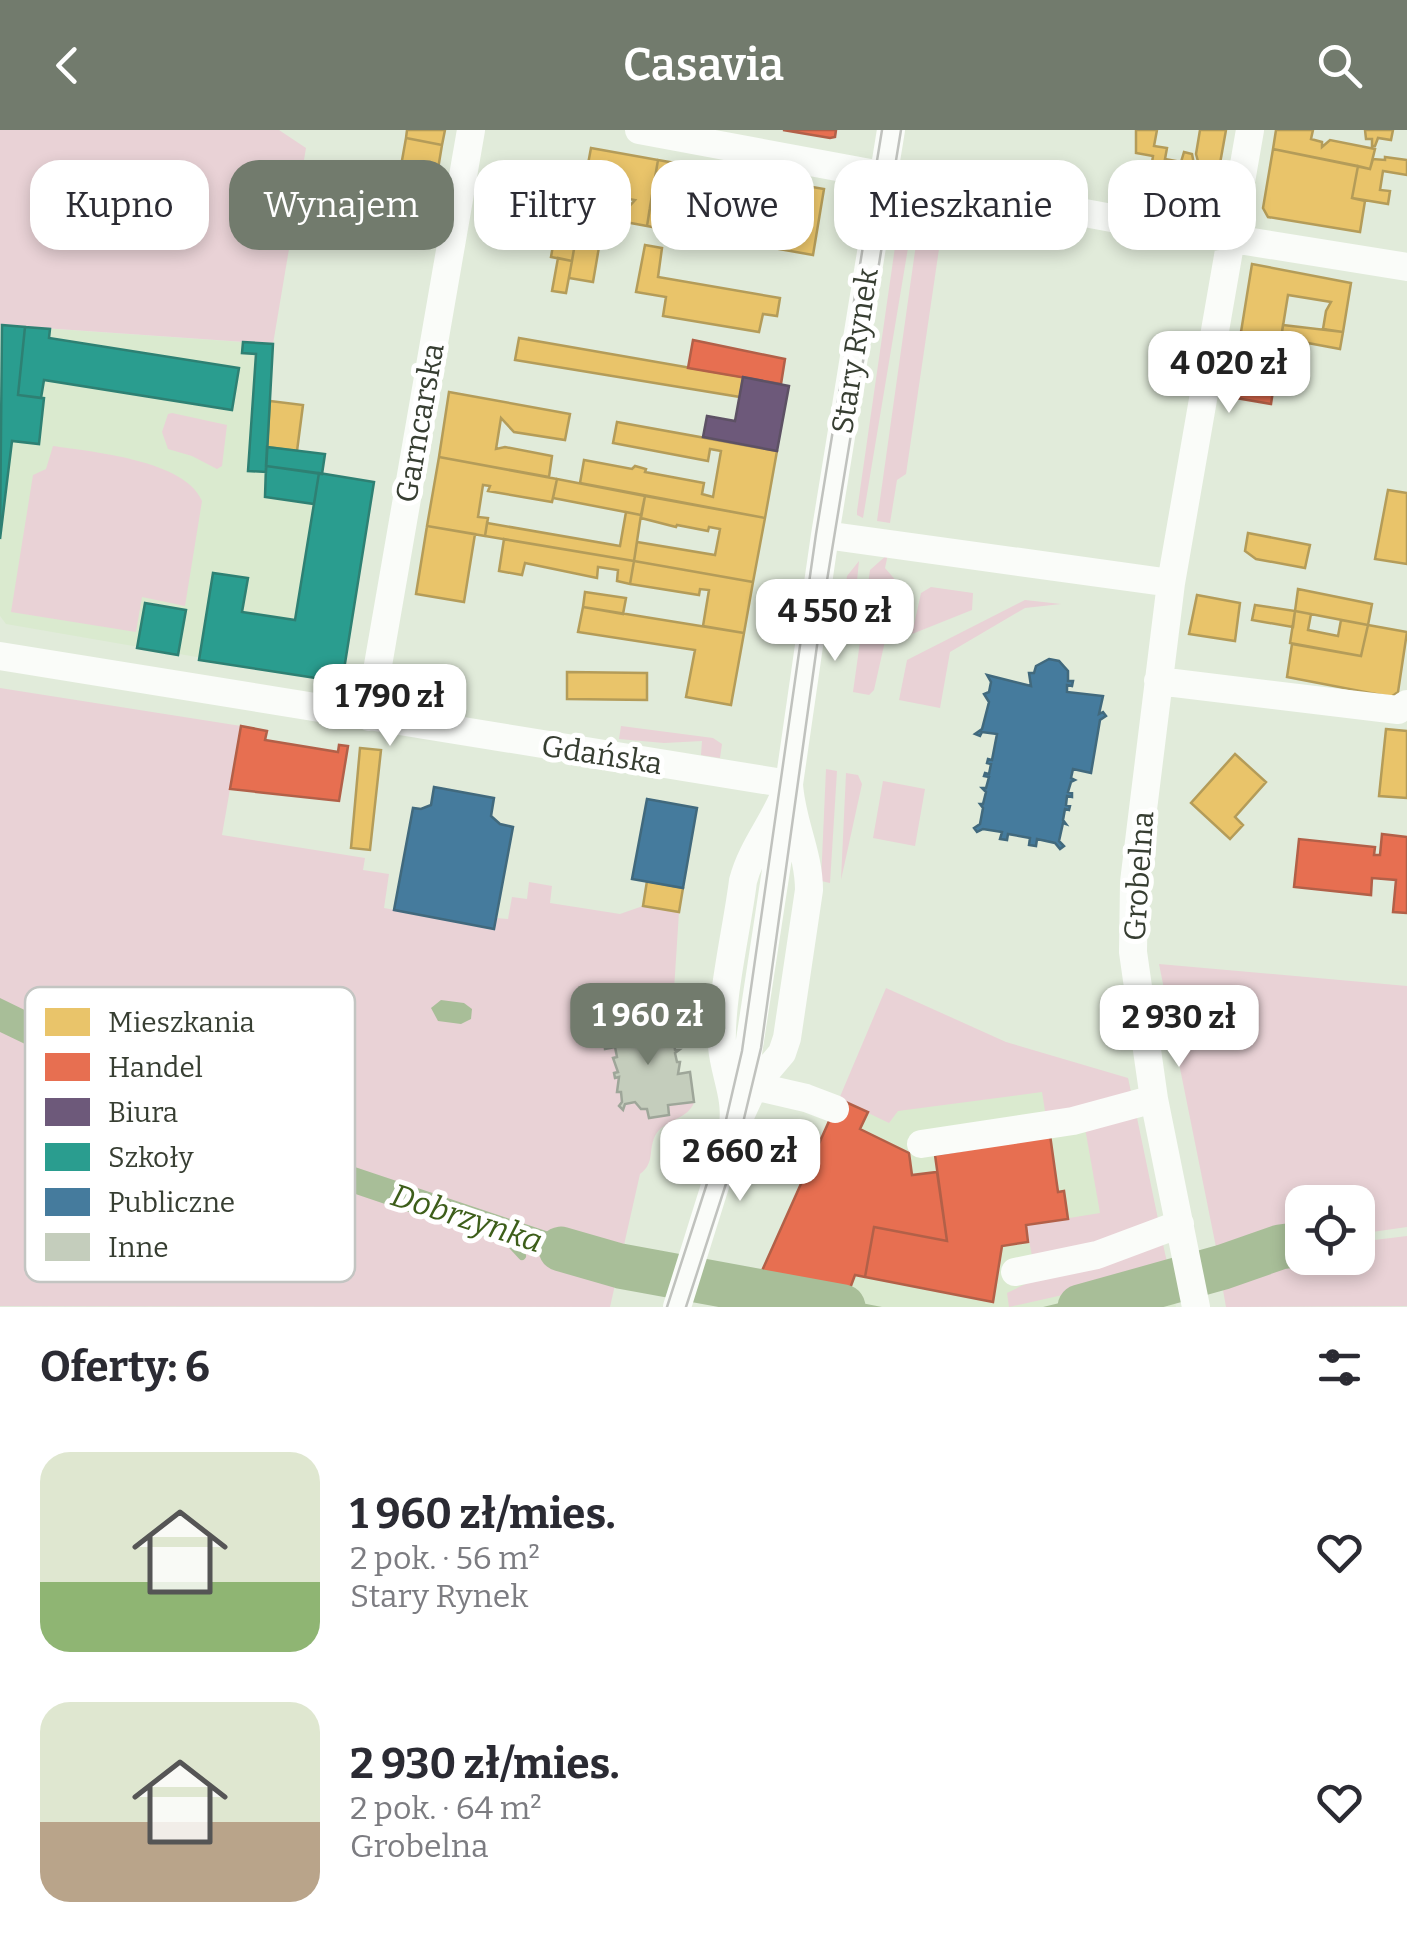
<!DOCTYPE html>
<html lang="pl">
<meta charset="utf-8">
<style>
body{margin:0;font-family:Bitter,serif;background:#f2f2f3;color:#2b2b33;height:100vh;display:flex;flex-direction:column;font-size:38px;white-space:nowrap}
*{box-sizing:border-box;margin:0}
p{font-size:32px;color:#7c7c81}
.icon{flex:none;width:55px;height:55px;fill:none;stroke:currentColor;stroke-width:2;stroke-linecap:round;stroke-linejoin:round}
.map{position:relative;height:1177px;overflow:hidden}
.panel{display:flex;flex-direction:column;background:#fff;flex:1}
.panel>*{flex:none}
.top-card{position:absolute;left:30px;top:30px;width:1348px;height:90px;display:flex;gap:20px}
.tools{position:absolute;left:1285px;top:1055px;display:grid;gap:20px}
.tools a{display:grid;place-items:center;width:90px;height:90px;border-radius:20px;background:#fff;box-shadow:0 5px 15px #0003;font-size:50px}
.price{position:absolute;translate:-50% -85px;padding:0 22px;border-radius:20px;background:#fff;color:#222;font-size:32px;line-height:65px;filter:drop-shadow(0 2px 5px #0008)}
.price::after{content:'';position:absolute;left:50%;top:60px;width:30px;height:22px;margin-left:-15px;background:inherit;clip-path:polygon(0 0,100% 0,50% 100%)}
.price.active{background:#727b6d;color:#fff}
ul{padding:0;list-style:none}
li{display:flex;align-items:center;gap:30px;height:250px;padding:0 40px}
li span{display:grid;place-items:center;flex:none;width:280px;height:200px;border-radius:30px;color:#555}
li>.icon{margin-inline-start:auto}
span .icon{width:120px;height:120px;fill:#fffc;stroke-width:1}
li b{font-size:42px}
h2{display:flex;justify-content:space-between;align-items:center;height:120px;padding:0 40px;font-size:42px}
.chip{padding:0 35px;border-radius:30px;background:#fff;box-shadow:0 5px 15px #0003;font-size:35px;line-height:90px}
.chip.active{background:#727b6d;color:#fff}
header{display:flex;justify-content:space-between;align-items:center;height:130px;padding:0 40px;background:#727b6d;color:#fff;font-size:45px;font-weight:600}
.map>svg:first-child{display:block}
</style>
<header><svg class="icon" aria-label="back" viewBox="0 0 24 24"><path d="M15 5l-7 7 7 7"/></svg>Casavia<svg class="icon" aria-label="search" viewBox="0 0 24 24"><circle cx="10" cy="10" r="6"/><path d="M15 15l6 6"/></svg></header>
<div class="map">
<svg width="1407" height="1177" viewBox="0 0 1407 1177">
<rect width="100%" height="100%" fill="#e1ebda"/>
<path fill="#daeacf" d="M26,197L272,214L266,336L374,352L342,552L6,494L0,486V410Z
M1128,948L1176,1177H722L761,1143L839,969Z"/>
<path fill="#e9d2d6" d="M0,0H279L306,18L273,214L0,195Z
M896,110L909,112L863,388L857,385V381Z
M916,114L939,119L906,344L897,350L890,393L877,391Z
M172,283L227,295L222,336L217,339L192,326L168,319L162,302L168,284Z
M53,316C93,322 185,330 202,371L185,476L142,467L136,502L11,482L33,345L46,339Z
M888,424L885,438L898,453L874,560L869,565L853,562L870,440Z
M859,431L852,500L837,523L847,446Z
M931,457L973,463L972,480L912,504L921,463Z
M1025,470L1061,474L1025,478L950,522L940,578L899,570L907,530Z
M0,558L241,596L222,705L365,728L363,740L389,744L384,778L494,799L496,788L508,789L512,767L527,769L529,752L552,756L550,773L620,784L643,776L679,782L672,891L649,987L668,975L694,972L693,975C684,991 663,990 655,1006C648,1021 655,1033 640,1044L610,1177L0,1176Z
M621,596L713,608L722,614L720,628L701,625L702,611L664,613L619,609Z
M826,639L837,641L830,753L821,751Z
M846,643L858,645L862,654L841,750Z
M883,651L925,659L915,716L873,708Z
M1159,834L1407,856V1097L1358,1104V1072H1302V1109L1228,1117L1219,1132Z
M886,858L1006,912L1128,948L1132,967L1046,987L1042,962L898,981L889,993L839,969Z
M1136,983L1158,1089L1095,1116L1032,1126L1026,1095L1100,1083L1085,998Z
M1407,1106V1176L1226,1177L1223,1160C1259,1135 1255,1123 1302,1118V1128H1358V1112Z
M1162,1110L1169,1141L1009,1177L1007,1163L1044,1145Z"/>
<path fill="#a8be98" d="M0,868L328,1028L570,1109L624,1116L616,1152L317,1051L215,1005L0,902Z
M441,870L464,873L472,879L471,889L461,894L438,891L431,878Z
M1302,1109V1118C1258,1122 1257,1137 1223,1160L1219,1132L1228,1117C1253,1109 1276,1112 1302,1109Z
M1171,1146L1175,1163L1111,1177H1043Z
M742,1150L882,1177H800L740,1166Z"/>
<path fill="#e9c46a" stroke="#b49c59" stroke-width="2.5" d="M407,0H445L442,15L406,8Z
M1136,0H1157L1154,16L1167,18L1165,29L1181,32L1184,22L1192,24L1194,34L1187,73L1147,65L1153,26L1136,23Z
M1200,0H1226L1219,39L1199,35L1196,24Z
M1276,0H1313L1311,9L1322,12V17L1330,10L1375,19L1370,39L1273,19Z
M1365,0H1393L1391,10L1378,8L1375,16H1372V9H1366Z
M406,8L442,15L433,69L396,64Z
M591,18L658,30L647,96L625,92L627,79L635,70L583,61Z
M1273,19L1358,36L1352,68L1365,71L1360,102L1268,87L1263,78Z
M1385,27L1407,30V45L1383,41L1380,60L1390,61L1388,74L1352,68L1358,36L1370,39L1373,29L1385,30Z
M658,30L824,59L813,125L734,111L737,90L769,99L774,66L763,65L761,78L758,79L707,70L705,76L680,72L679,65L674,64L672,81L650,77Z
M650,77L670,81L669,84L728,94L729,89L737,90L734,113L647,96Z
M559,80L580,84L572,131L551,127Z
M580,84L604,88L593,152L569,148Z
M604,88L625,92L623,103L603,99Z
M645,115L662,118L658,147L780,168L777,186L763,184L759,202L663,186L666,167L636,162Z
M558,128L572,131L566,163L552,161Z
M1252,134L1351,153L1343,202L1323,199L1326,181L1331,172L1288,165L1281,208L1241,202Z
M1283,195L1343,202L1340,219L1281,208Z
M519,208L743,247L740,267L515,230Z
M449,262L570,284L565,310L514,302L501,288L496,319L505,317L552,326L549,347L439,327Z
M270,271L303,275L297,321L267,317Z
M617,292L777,321L765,388L580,353L584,330L632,339L635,336L646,339L645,342L704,353L702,364L713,367L721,321L710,319L708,331L613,313Z
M439,327L557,349L552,372L488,361L490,356L483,355L478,387L488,388L485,406L427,396Z
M557,349L645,366L641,385L553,368Z
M1388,360L1407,363V434L1375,429Z
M645,366L765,388L753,452L634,431L637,412L715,425L720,399L709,397L708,401L677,395L676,397L641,388Z
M626,382L641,385L634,431L485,406L487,393L620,416Z
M427,396L475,404L464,472L416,464Z
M1248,403L1310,415L1305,438L1256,429L1245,421Z
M504,409L634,431L630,454L617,451L618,440L598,437L597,448L525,433L522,445L499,441Z
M634,431L753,452L744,503L703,496L709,460L700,459L699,465L630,454Z
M1298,459L1372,474L1368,495L1295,481Z
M585,462L626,468L623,484L583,477Z
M1197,465L1240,473L1235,511L1189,504Z
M1255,475L1295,481L1293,497L1252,490Z
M583,477L744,503L731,575L686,567L695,520L578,502Z
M1295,481L1311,484L1308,500L1338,506L1341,490L1368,495L1361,526L1290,513Z
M1368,495L1407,502L1398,562L1391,567L1287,547L1292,514L1361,526Z
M567,542L647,543V570L567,569Z
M1386,599L1407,601V668L1379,666Z
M360,618L381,620L370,720L351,718Z
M1235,624L1266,652L1235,687L1243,695L1230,709L1191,673Z
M647,751L683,758L679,782L643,776Z"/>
<path fill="#e76f51" stroke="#b26048" stroke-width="2.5" d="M783,0H836L835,7L830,8Z
M1241,202L1281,208L1271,274L1230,267Z
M693,210L785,229L781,254L688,238Z
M241,596L267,601L265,610L338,622L339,615L348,616L339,671L230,659Z
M1382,704L1407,707V783L1393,782L1396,750L1372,748L1371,765L1294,757L1299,709L1375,717L1374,725H1380Z
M839,969L868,982L860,999L909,1023L912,1045L937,1042L947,1111L874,1097L865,1147L855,1145L849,1161L761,1143Z
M1050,1005L1058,1062L1064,1061L1068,1089L1026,1095L1028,1112L1002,1116L993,1172L865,1147L874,1097L947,1111L935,1025Z"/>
<path fill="#6d597a" stroke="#5d5164" stroke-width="2.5" d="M743,247L789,256L777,321L703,307L707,286L735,291Z"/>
<path fill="#2a9d8f" stroke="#2e8073" stroke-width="2.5" d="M2,195L25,197L18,265L44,268L39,314L12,311L0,409Z
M25,197L50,199L49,208L239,238L232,280L44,250L41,268L18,265Z
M243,212L273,214L266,342L248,341L256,224L242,223Z
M267,317L325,324L322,344L266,336Z
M266,336L319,343L314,374L265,367Z
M319,343L374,352L342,552L199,530L213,443L248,448L242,482L295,490Z
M145,473L186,480L178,525L137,518Z"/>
<path fill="#457b9d" stroke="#41697d" stroke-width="2.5" d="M1049,529L1059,531L1068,541V551H1073L1072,556L1067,555V562L1103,566L1099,584L1103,582L1106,586L1100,590L1091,643L1073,639L1071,648L1075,650L1071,652L1068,662L1072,663V667L1067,666L1066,675L1070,676L1069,680L1065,679L1063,690L1066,694L1063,693L1059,711L1064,716L1060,719L1055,713L1037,709L1036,716L1029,715L1030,708L1008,704L1007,710L1000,709L1002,702L983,699L977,702L974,698L980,694L983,678L980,674H983L986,662L982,658H986L989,647L984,646L985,643L989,644L991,634L987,633L988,629L992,630L997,604L982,602L980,606L975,604L982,599L989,572L984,564L989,562L991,552L987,545L1031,556L1029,543H1034L1036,536Z
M434,657L494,668L491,686L500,694L513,697L494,799L394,780L413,678L421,679L431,675Z
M647,669L697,678L683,758L632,749Z"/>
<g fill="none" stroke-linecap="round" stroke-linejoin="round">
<path stroke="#a8be98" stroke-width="8" d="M508,1111L522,1126"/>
<path stroke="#a8be98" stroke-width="45" d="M561,1119L620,1136L843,1177
M1080,1177L1223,1137L1280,1117L1302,1114"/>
</g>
<path fill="#c4cdbc" stroke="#9ea699" stroke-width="2.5" d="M619,891L620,904L631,899L632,902L640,901V897L668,896L672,891L677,896L672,899L673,908L677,907L674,911L675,920H679L675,923L677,932H680L678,944L690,942L694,972L668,975L669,985L649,988L647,979H641L635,972L625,974L623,980L619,976L622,972L621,962H617L619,947L615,948L614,943L618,942L613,928L617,927L615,917L605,919L602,892Z"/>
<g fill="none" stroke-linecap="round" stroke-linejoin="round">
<path stroke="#fafcf9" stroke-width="28" d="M639,0L1171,99L1407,137
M825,405L1171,453
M0,526L789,654
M1158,551L1398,580L1407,574
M369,587L471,0
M754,956L806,968L835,979
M741,969L786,675
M733,994C737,967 724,943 722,916C720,869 737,799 743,751C752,716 777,689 788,656
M921,1014L1073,991L1154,969
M1015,1142L1097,1125L1180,1094
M677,1177L730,1008L754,956L782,923L787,908L809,760C809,723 791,691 789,654L825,405L891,0
M1196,1177L1154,969L1133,822L1134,752L1171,453L1250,0"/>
<path stroke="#c0c2be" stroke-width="2.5" d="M667,1177L722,1007L742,921L816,404L882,0
M686,1177L735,1026L761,918L821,487L901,0"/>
</g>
<g text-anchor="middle" stroke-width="10" stroke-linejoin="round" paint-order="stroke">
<g font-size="30" fill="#373e32" stroke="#fff">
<text transform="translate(855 221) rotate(-81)" y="10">Stary Rynek</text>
<text transform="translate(420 293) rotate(-80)" y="10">Garncarska</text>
<text transform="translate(602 625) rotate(9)" y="10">Gdańska</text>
<text transform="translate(1139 746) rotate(-86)" y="10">Grobelna</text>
</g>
<g font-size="32" font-style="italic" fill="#3d5e1a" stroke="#fff">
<text transform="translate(467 1088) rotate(18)" y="11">Dobrzynka</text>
</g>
</g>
<rect x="25" y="857" width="330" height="295" rx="15" fill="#fff" stroke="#c3c5c2" stroke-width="2.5"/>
<rect x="45" y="878" width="45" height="28" fill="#e9c46a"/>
<rect x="45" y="923" width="45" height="28" fill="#e76f51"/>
<rect x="45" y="968" width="45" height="28" fill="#6d597a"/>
<rect x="45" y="1013" width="45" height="28" fill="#2a9d8f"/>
<rect x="45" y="1058" width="45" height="28" fill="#457b9d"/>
<rect x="45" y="1103" width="45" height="28" fill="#c4cdbc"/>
<g font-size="28" fill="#373e32">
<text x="108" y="902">Mieszkania</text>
<text x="108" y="947">Handel</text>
<text x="108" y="992">Biura</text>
<text x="108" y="1037">Szkoły</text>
<text x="108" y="1082">Publiczne</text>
<text x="108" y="1127">Inne</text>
</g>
</svg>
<div class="tools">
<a><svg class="icon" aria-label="locate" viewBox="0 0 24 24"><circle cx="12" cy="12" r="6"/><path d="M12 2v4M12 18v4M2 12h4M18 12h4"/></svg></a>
</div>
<b class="price" style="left:1229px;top:286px">4 020 zł</b>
<b class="price" style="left:835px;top:534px">4 550 zł</b>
<b class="price" style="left:390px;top:619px">1 790 zł</b>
<b class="price active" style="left:648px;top:938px">1 960 zł</b>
<b class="price" style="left:1179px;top:940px">2 930 zł</b>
<b class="price" style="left:740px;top:1074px">2 660 zł</b>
<div class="top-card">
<a class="chip">Kupno</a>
<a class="chip active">Wynajem</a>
<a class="chip">Filtry</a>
<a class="chip">Nowe</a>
<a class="chip">Mieszkanie</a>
<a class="chip">Dom</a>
</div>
</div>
<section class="panel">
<h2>Oferty: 6<svg class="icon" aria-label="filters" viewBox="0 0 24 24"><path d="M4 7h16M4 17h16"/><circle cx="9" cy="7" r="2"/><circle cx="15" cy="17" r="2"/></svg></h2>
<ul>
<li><span style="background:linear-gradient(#dfe7d0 65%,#8fb573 0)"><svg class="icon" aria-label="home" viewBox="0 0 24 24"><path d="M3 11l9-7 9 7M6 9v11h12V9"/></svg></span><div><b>1 960 zł/mies.</b><p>2 pok. · 56 m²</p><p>Stary Rynek</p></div><svg class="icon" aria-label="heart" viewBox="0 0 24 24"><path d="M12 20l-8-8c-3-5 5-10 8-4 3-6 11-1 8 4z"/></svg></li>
<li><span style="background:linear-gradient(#dfe7d0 60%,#b9a48a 0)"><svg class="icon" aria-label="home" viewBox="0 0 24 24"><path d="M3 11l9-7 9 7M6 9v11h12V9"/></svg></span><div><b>2 930 zł/mies.</b><p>2 pok. · 64 m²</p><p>Grobelna</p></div><svg class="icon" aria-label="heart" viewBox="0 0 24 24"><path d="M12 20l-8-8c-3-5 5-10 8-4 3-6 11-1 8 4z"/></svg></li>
</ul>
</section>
